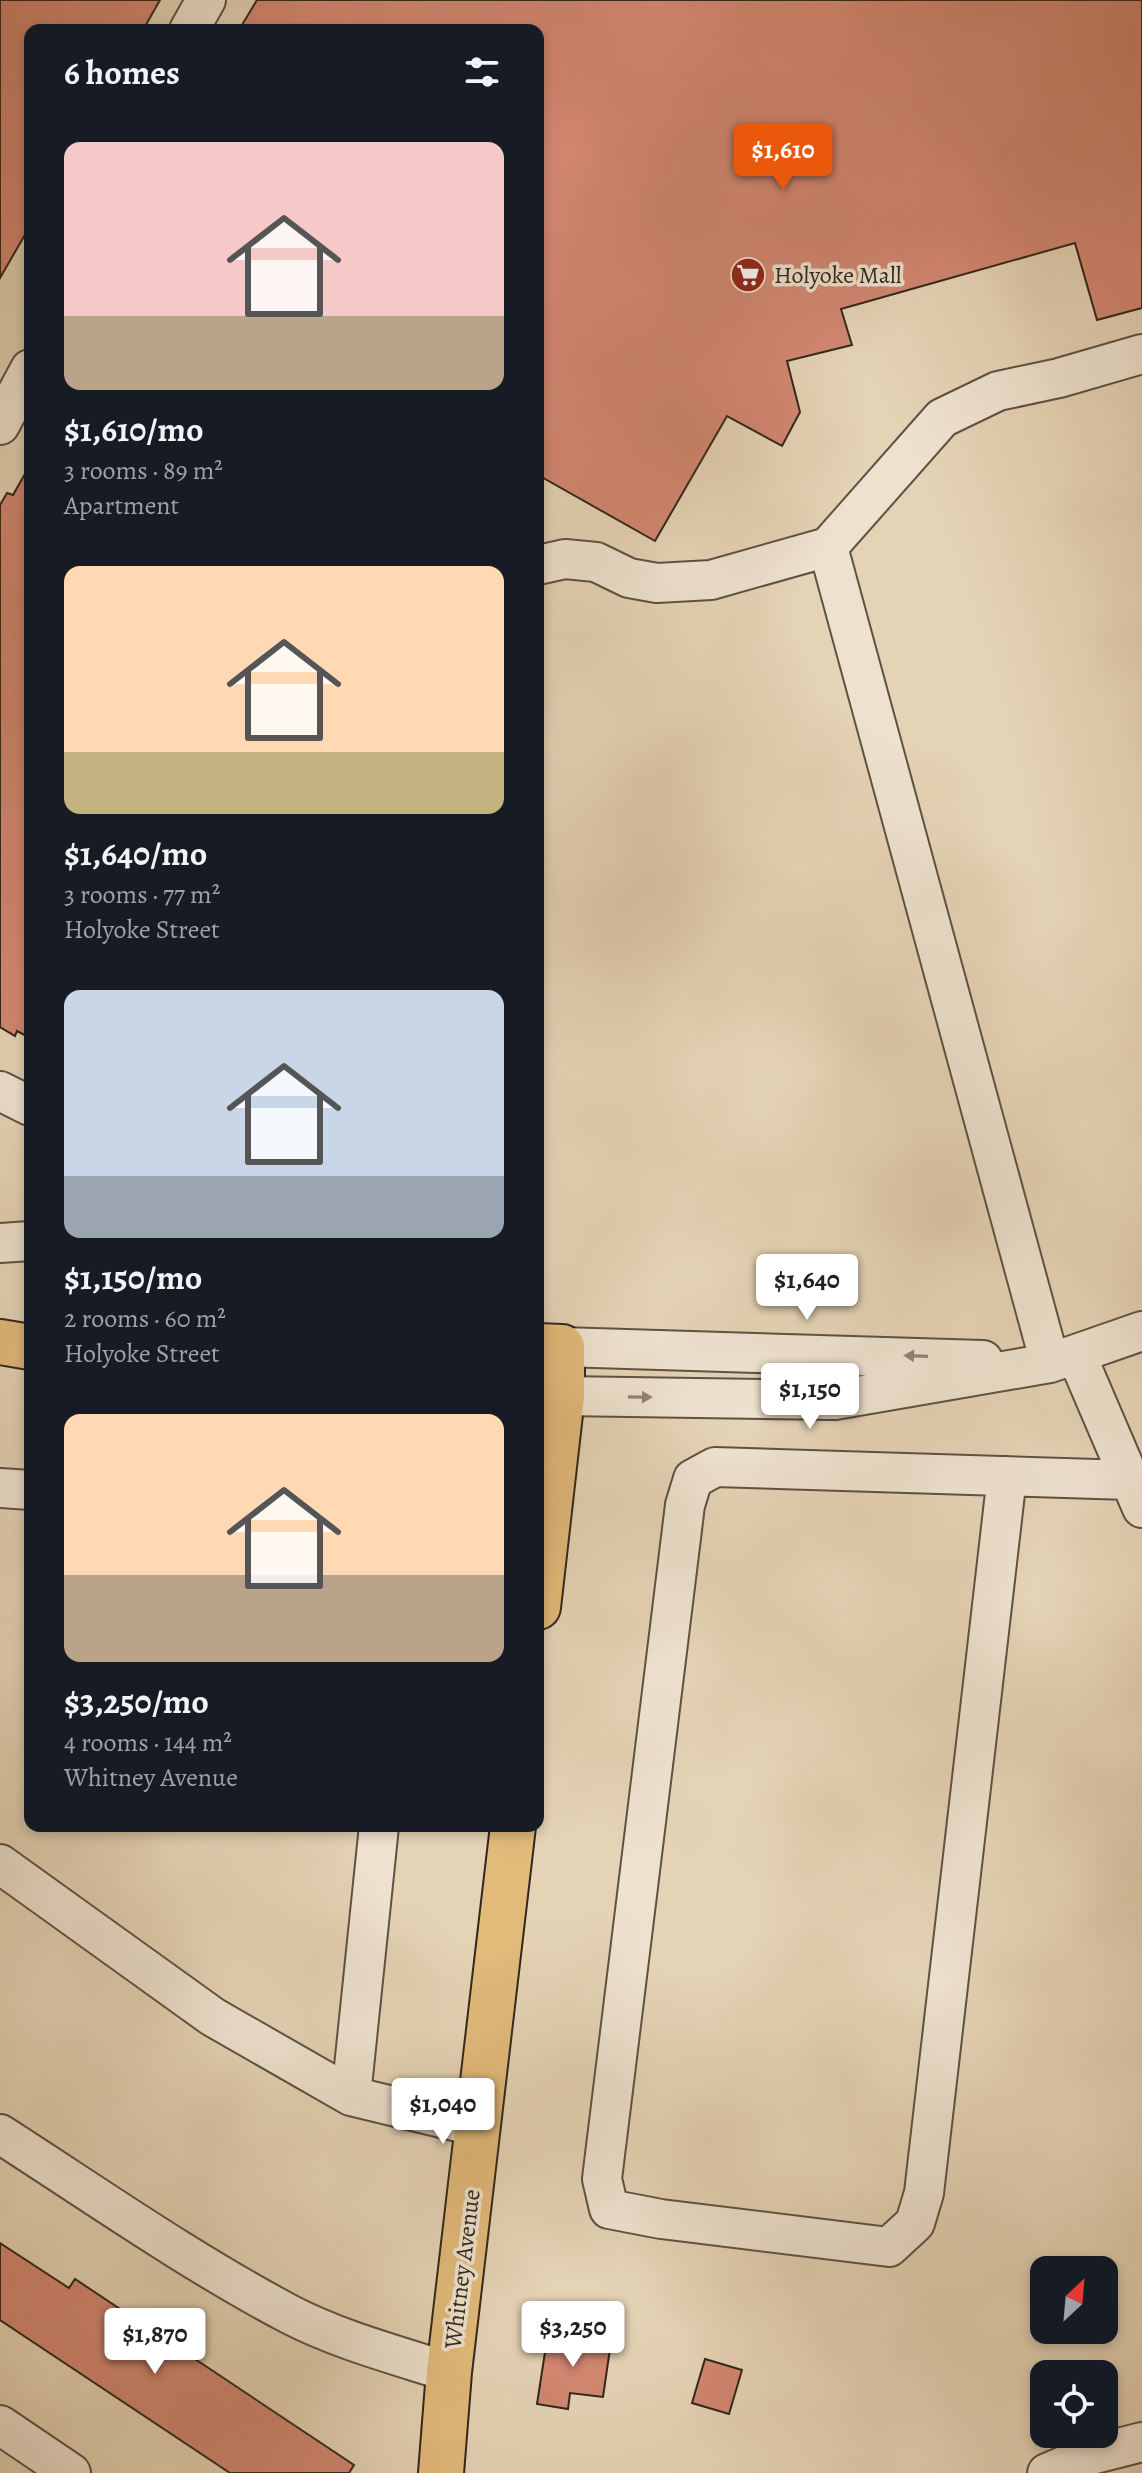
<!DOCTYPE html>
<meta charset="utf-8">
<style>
body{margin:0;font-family:Alegreya,serif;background:#20242c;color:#f1f3f6;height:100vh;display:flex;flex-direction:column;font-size:30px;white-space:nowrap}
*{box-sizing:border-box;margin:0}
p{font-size:26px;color:#9ea1a6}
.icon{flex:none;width:44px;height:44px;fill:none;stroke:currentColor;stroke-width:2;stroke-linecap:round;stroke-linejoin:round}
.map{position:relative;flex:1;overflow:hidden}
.details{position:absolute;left:24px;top:24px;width:520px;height:1808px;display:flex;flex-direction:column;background:#171b24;border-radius:16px;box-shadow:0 4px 12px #0003}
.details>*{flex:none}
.needle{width:52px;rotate:26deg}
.controls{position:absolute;left:1030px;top:2256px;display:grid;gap:16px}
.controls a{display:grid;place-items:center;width:88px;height:88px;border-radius:16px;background:#171b24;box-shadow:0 4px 12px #0003;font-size:40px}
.price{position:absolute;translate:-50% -68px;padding:0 18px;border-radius:8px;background:#fff;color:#222;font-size:26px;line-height:52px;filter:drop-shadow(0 2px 4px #0008)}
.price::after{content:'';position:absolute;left:50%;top:48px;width:24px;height:18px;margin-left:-12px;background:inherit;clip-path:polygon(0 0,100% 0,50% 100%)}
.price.current{background:#ea580c;color:#fff}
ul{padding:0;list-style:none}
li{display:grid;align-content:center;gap:16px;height:424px;padding:0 40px}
li span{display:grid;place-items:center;height:248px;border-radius:16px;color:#555}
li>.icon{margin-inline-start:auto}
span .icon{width:144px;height:144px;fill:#fffc;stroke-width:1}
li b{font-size:34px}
h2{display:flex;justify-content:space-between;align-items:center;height:96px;padding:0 40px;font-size:34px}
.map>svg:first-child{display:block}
</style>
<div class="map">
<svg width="1142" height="2473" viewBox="0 0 1142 2473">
<rect width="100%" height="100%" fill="#e5d3b5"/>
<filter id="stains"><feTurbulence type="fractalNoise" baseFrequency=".0025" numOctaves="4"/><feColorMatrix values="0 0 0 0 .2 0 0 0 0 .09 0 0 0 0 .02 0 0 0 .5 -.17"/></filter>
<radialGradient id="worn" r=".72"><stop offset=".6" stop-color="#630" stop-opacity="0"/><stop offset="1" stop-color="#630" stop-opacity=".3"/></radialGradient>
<path fill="#d28771" stroke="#30271d" stroke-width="2" d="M0,0H160L143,30H30V226L0,278Z
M257,0H1142V308L1097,320L1075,243L841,309L852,345L787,361L800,412L782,446L727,416L655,541L538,475V30H239Z
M30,465V1038L17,1031L15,1036L0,1027V505L7,493L13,495Z
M0,2243L69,2288L75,2279L354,2465L349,2473H230L0,2320Z
M548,2333L611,2342L603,2397L570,2393L568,2409L537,2404Z
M705,2359L742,2370L729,2414L692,2403Z"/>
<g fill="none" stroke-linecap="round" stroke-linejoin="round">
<g stroke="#5d5243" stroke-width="42">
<path id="minor" d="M189,30L206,0
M0,425L30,369
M828,547L1050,1363
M538,565L565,559L596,562L629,578L657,583L711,580L828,547L942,418L998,391L1059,378L1142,354
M0,1091L30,1106
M0,1243L30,1241
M562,1347L983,1360
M1076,1354L1142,1508
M562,1396L835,1400L1050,1363L1142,1331
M1007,1476L924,2193L915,2223L889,2247L661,2219L609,2209L602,2179L685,1505L693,1479L715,1467L1129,1480
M0,1488L30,1490
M0,1864L213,2017L351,2096L479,2127
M351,2096L379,1826
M0,2134C95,2195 189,2261 289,2314C339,2340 396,2355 449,2372
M0,2425L71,2473
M1047,2473L1087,2456L1142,2442"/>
</g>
<g stroke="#30271d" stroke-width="48">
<path id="major" d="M0,1342L30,1347
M538,1346L562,1347V1396L538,1607
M441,2473L449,2372L513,1826"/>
</g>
<use href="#minor" stroke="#eee2cf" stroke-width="38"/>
<use href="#major" stroke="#e2ba7a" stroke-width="44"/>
</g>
<defs><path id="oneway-solid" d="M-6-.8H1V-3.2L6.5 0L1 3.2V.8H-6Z" transform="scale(2)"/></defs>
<g fill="#8f8476">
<use href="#oneway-solid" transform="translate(916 1356) rotate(-178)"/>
<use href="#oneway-solid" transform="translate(640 1397) rotate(1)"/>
</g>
<defs>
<g id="supermarket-disc" transform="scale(1.8)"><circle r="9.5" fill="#8f2418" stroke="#eee2cf"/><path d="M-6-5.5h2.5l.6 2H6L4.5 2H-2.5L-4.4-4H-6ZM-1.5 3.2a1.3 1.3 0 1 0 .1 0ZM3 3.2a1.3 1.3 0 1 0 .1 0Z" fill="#fff"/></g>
</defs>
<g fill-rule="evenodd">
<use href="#supermarket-disc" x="748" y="275"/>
</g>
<g text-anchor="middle" stroke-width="7" stroke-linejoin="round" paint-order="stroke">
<g font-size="24" fill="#30271d" stroke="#eee2cf" text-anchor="start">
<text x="774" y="283">Holyoke Mall</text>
</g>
<g font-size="24" fill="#30271d" stroke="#eee2cf">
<text transform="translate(462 2269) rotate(-83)" y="8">Whitney Avenue</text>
</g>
</g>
<rect width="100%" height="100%" filter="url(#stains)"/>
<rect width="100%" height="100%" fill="url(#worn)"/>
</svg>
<div class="controls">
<a><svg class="needle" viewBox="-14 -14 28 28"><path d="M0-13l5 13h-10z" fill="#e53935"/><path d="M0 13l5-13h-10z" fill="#9ea1a6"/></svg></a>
<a><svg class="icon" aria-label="locate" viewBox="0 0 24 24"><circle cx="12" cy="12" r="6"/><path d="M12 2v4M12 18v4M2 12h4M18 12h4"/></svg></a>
</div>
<b class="price current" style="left:783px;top:192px">$1,610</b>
<b class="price" style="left:807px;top:1322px">$1,640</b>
<b class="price" style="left:810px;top:1431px">$1,150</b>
<b class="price" style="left:443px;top:2146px">$1,040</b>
<b class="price" style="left:573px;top:2369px">$3,250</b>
<b class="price" style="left:155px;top:2376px">$1,870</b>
<section class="details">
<h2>6 homes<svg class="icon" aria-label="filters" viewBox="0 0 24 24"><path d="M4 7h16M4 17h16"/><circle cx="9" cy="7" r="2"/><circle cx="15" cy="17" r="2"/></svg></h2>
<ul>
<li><span style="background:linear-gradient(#f6c9c9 70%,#b9a48a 0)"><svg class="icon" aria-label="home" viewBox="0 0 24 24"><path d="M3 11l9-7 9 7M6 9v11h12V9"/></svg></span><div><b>$1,610/mo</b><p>3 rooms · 89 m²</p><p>Apartment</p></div></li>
<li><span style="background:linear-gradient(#ffd9b3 75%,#c2b280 0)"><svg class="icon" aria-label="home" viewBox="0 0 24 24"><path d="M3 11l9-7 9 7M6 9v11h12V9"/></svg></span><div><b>$1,640/mo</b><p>3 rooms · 77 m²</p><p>Holyoke Street</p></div></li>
<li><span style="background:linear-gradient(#c9d6e8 75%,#9aa5b1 0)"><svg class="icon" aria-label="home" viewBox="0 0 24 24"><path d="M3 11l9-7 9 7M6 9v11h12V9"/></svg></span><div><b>$1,150/mo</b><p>2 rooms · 60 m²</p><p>Holyoke Street</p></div></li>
<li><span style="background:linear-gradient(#ffd9b3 65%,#b9a48a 0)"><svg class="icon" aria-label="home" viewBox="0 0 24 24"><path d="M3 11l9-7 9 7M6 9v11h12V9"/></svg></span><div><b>$3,250/mo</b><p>4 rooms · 144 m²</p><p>Whitney Avenue</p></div></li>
</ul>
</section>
</div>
